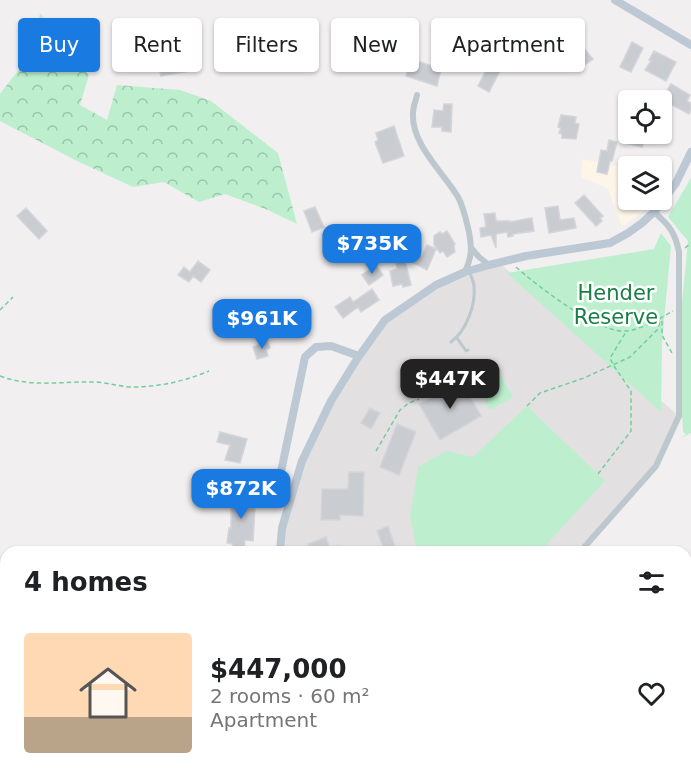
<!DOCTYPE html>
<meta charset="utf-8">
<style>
body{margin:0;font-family:"DejaVu Sans",sans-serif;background:#f2f2f2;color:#202124;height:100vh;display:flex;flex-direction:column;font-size:22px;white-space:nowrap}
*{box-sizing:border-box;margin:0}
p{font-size:20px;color:#757577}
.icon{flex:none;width:33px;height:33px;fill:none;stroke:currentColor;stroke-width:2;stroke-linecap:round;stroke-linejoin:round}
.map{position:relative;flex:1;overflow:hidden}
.side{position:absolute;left:0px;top:546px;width:692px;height:236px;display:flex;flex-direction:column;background:#fff;border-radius:18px 18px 0 0;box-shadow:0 2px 4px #0004}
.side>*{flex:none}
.hud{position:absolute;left:18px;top:18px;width:656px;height:54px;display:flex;gap:12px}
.fabs{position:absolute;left:618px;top:90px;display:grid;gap:12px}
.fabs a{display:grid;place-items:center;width:54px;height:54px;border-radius:6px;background:#fff;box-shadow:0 2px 4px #0004;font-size:30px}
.price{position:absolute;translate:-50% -51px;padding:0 14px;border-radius:12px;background:#197be1;color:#fff;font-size:20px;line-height:39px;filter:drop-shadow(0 2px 3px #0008)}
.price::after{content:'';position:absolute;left:50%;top:36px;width:18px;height:14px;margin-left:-9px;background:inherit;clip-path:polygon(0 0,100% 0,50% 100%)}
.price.current{background:#222;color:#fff}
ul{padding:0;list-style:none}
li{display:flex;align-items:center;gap:18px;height:150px;padding:0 24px}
li span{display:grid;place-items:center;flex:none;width:168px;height:120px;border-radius:6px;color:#555}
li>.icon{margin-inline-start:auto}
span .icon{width:72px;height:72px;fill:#fffc;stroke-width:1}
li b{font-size:26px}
h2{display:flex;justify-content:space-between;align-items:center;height:72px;padding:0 24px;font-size:26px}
.chip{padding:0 21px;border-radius:6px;background:#fff;box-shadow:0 2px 4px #0004;font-size:21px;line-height:54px}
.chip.current{background:#197be1;color:#fff}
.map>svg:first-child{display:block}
</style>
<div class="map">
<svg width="691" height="781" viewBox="0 0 691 781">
<defs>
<pattern id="forest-crowns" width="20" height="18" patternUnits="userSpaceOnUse" patternTransform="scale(1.5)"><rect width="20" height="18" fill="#bdefce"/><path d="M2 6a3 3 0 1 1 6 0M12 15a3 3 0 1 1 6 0" fill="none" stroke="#9bc4aa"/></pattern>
</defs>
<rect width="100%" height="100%" fill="#f1efef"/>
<path fill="#fcf5e8" d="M582,159L628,168V200H651L647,209L622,227L608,189L581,177Z"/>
<path fill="#e2e0e1" d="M499,263L679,416L656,466L580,552H280L291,497L331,401L385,320L436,285Z"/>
<path fill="#bdefce" d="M691,178V433L681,438L686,434L683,432L678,344L688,241L668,217Z
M661,233L671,246L662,343L661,412L507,273L654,249Z
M492,360L513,397L490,410L469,373Z
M527,406L605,481L544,547L543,552H417L410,516L418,467L446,451L473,457Z
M272,776H498L496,781H272Z"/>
<path fill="url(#forest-crowns)" d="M40,13L89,75L80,105L107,120L117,85L180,90L211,101L278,153L297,224L268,210L225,194L199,202L164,182L133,187L75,160L0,121V94L34,50Z"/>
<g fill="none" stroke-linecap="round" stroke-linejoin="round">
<path stroke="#8addec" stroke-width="2" d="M652,776L655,781"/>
</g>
<path fill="#c9ccd1" stroke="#d3d5da" stroke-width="1.5" d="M185,41L191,71L161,76L154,49Z
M632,42L643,48L631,72L620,67Z
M583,47L593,59L579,69L570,58Z
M654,51L676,62L666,81L645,70L651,61L649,60Z
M411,59L441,69L437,86L406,76Z
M492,59L503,65L489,92L478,86Z
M671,84L690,95L687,101L691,103V109L689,114L670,104L672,100L664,95Z
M444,104H452L451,132L442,131V127H432L434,110L443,111Z
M561,115L576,117L575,123L579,124L576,139L562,138V134L559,133L561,128L558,127Z
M394,126L404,156L383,163L375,142L378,140L376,133Z
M627,134H646L642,147L625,143Z
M609,140L617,142L612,161H610L607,174L597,172L601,150L607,151Z
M584,195L603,216L600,218L602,221L596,226L575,203Z
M558,206L560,220L574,218L576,228L549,233L545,208Z
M315,207L324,227L312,232L304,211Z
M26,208L47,231L39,239L17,216Z
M495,213L496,221H510V222L532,218L534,231L513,234V236L508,237L507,232L496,234V248L491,235L481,237L480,228L486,227L484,214Z
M447,231L455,244L454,246L455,252L447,257L443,251L440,253L434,245V236L440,232L442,234Z
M427,245L436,249L427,270L408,260L413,252L422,256Z
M405,260L411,285L403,287L402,284L393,286L390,271L397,269L396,263Z
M198,261L210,270L201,282L193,276L189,282L178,275L184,267L190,272Z
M376,265L383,275L369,285L362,275Z
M372,289L379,300L361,312L358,307L343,318L335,307L350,297L353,302Z
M279,307L287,332L264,338L258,313Z
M267,341L270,348L266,350L268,356L257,359L253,347Z
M461,381L481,416L440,440L419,404Z
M370,408L380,413L371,429L361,423Z
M397,424L416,432L399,475L380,467Z
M220,432L247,439L240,463L225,460L230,445L217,442Z
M349,472H364L363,516L340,515V520H321L322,489H348Z
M236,485L250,489L245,508H255L253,541L245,540L244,552L232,550L233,544L227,543L229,528H231V502Z
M388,526L397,552H385L377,531Z
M326,537L330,549L338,546L340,552H311L308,544Z"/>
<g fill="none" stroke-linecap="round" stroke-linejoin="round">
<path stroke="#75cd9d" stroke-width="1.5" stroke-dasharray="4.5 3" stroke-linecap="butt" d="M685,248L691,243
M516,267C536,285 599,334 626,331C641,330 660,318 673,311
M0,310L13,297
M662,321V335L673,355
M0,376C31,388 64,381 96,382C109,383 121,387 133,387C160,387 185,381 209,371
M527,406L540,393L584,378L630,357L658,329L661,317
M376,451L400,410L409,403L419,399
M598,474L631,431V391L614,366L610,358L626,332
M686,600L691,596
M686,621H691
M686,731L691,738
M374,781L380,776"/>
<path stroke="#bdc7ce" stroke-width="3" d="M457,338L466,351L468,350
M451,342C466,331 476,305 474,286C474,282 471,277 470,273"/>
<path stroke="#bdc7ce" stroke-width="6" d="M417,95C416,100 413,107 413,113C411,144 443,172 458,197C464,208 466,220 469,232C472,249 472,256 465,272
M472,249L479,257L489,265
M580,552L656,466L679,416V252C675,232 669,225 654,212
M496,781L498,776"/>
<path stroke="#bcc8d3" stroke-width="8" d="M615,0L691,45
M291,497L279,496L278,486L305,357L316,347L331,346L359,356
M280,552L282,528L302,461L331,401L357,359L385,320L436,285L465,272L489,265L526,256L610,243L628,233L642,223L654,212L676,183L691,152
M272,781V776"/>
<g stroke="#b1b5b9" stroke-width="4.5">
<path id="rail" d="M686,580L691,575
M595,776V781"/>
</g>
<use href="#rail" stroke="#fff" stroke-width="2" stroke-dasharray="7" stroke-linecap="butt"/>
</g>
<g text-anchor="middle" stroke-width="5" stroke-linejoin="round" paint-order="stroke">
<g font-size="21" fill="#177e45" stroke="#fff">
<text x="616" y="300">Hender<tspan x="616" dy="24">Reserve</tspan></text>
</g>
</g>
</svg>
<div class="fabs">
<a><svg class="icon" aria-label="locate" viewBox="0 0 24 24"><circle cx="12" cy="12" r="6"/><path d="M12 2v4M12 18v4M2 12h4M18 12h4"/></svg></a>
<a><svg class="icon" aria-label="layers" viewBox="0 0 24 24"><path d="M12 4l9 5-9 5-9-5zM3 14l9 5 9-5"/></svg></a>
</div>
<b class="price" style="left:372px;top:275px">$735K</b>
<b class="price" style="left:262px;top:350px">$961K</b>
<b class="price current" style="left:450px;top:410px">$447K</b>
<b class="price" style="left:241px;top:520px">$872K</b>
<div class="hud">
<a class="chip current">Buy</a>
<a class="chip">Rent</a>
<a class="chip">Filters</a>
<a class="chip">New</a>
<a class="chip">Apartment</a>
</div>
<section class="side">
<h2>4 homes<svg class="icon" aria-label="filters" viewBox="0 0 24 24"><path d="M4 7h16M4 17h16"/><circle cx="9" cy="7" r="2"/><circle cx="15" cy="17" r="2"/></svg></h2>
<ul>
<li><span style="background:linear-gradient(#ffd9b3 70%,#b9a48a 0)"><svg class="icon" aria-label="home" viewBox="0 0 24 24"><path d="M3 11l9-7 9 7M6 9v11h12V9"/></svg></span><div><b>$447,000</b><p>2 rooms · 60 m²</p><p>Apartment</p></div><svg class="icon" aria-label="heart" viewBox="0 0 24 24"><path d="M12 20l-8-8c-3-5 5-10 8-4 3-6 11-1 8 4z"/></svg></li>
</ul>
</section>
</div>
